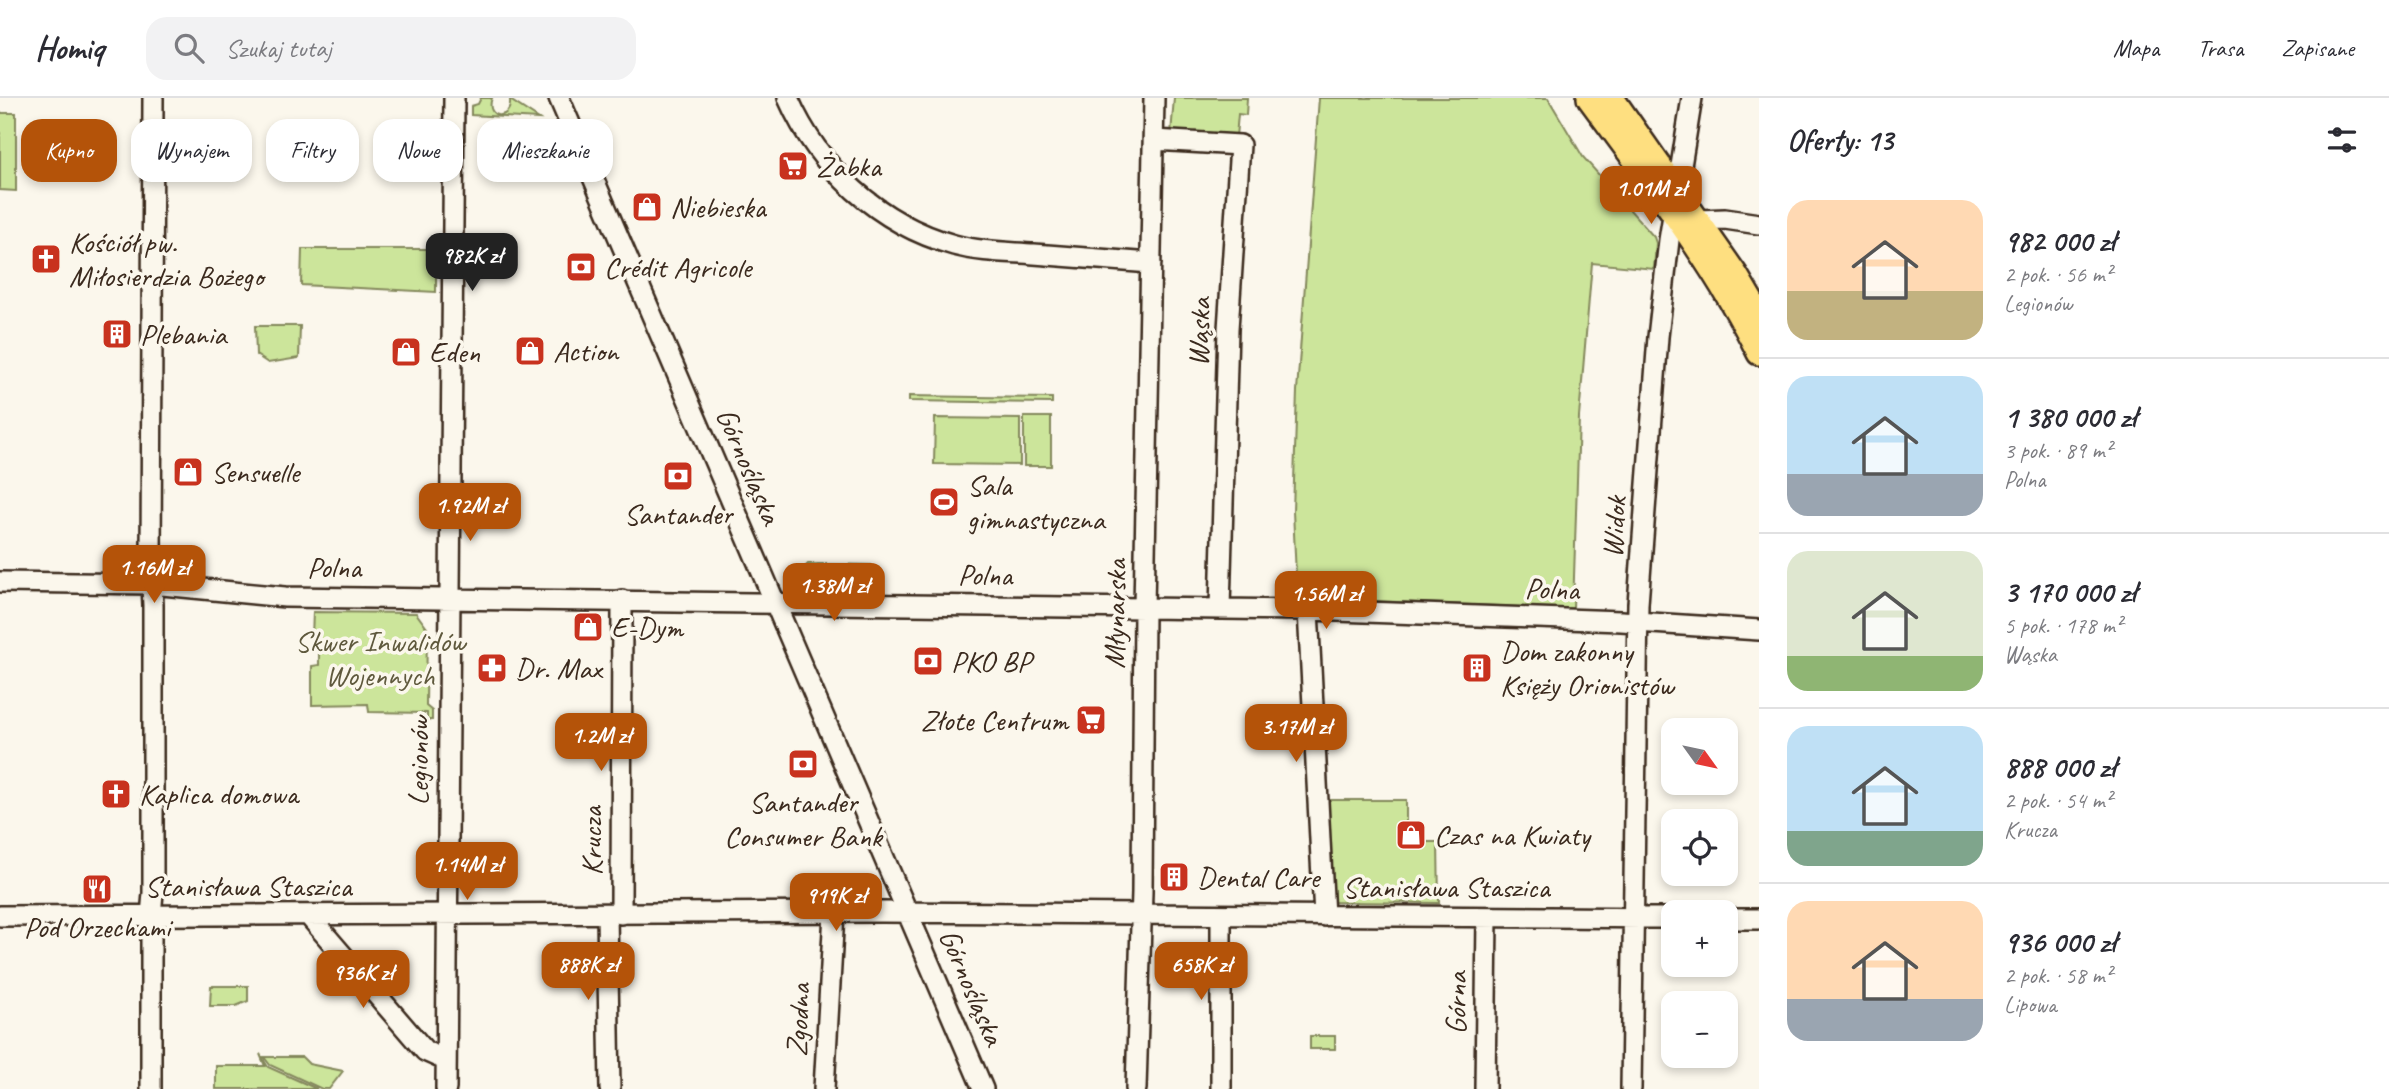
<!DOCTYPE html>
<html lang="pl">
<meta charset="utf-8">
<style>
body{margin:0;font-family:Caveat,sans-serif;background:#f2f2f3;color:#2b2b33;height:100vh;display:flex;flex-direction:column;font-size:26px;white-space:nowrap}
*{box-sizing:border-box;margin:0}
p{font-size:23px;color:#7c7c81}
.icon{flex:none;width:38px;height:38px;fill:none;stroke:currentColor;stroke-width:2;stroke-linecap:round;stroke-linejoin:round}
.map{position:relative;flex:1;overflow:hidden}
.sheet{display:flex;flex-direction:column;background:#fff;width:630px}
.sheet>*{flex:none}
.hud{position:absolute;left:21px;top:21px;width:665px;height:63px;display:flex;gap:14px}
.needle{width:46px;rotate:123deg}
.controls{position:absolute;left:1661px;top:620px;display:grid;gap:14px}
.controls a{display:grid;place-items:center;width:77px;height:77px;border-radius:14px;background:#fff;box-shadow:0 4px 10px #0003;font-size:35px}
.price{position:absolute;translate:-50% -60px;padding:0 16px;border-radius:14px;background:#b45309;color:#fff;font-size:23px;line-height:46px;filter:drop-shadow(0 2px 4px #0008)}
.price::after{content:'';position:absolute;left:50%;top:42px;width:21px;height:16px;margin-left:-10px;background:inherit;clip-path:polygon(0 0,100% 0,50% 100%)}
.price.active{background:#222;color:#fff}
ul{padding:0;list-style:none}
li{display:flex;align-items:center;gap:21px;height:175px;padding:0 28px}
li+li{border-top:2px solid #e1e1e2}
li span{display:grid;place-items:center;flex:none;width:196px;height:140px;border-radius:21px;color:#555}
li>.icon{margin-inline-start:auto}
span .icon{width:84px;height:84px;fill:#fffc;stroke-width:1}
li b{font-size:30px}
h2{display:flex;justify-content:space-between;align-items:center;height:84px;padding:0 28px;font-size:30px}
.pill{padding:0 24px;border-radius:21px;background:#fff;box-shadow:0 4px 10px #0003;font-size:24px;line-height:63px}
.pill.active{background:#b45309;color:#fff}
header{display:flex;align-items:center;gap:42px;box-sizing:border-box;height:98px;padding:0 35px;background:#fff;border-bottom:2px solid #e1e1e2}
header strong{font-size:33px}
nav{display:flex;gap:38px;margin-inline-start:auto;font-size:24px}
.search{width:490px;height:63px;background:#f2f2f3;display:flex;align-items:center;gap:18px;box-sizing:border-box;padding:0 24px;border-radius:21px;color:#7c7c81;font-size:26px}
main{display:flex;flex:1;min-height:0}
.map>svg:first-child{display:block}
</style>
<header>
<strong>Homiq</strong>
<div class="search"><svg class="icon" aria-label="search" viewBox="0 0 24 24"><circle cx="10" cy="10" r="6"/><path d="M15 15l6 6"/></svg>Szukaj tutaj</div>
<nav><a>Mapa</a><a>Trasa</a><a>Zapisane</a></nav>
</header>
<main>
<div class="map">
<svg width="1759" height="991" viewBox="0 0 1759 991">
<rect width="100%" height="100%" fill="#fbf7ec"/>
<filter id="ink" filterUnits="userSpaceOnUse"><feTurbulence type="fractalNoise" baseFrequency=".0143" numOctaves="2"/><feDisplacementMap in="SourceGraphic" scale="14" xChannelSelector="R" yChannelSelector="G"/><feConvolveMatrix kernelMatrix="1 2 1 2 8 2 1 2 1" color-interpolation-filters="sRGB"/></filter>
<g filter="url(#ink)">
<path fill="#cce59b" stroke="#84885c" stroke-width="2" d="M481,0H492C484,21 512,24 510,2L539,21L471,17V8L478,6Z
M1174,0H1247L1246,17L1238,16L1236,39L1171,36Z
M1319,0H1548L1583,59L1654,139L1656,145L1654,171L1592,165L1579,319L1573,511L1297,500L1293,413L1297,293Z
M0,15H16V93L0,92Z
M302,151H436V194L301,187Z
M255,228H300L299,260L268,265L256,257Z
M909,298L1052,300V305L909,303Z
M1024,319H1051V368H1024Z
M935,320L1020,321V367L934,366Z
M808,466H823V489L802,483V472Z
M826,466L871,467L869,490L866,492L827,491Z
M313,514L416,515L427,530L426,608L432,613V622H427V615L369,614L368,606L312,607V568L319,567V539H312Z
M1328,702H1406V744H1438L1439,805L1333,804Z
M211,888H248V903L236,908H210Z
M1310,938H1335V951H1310Z
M260,956L268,969L317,991H216V968H265Z
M264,959H302L309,966L343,973L329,991H322L270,967Z"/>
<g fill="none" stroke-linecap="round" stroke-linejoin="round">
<g stroke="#3b2a1e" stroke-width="24">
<path id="minor" d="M559,0L983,991
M788,0C819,71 879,126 954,147C980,154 1007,154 1034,156C1073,159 1112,162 1151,165
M1154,42L1240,47L1228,231L1220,510
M1698,122L1725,121L1759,126
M0,484L152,486L285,499L1308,512L1621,523L1759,532
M1308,512L1324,818
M607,816L610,991
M621,816L622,502
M0,818L881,814L1673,820
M309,818L425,953L445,962
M1726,821H1759
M151,991V818L153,795V507L151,466L153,0
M446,991L454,0
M824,991L834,815
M1136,991L1142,794L1144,509L1154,0
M1221,991V817
M1485,991L1487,819
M1631,991L1638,506L1658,239L1669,142L1692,0"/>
</g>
<g stroke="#3b2a1e" stroke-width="28">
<path id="major" d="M1589,0C1649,82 1714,163 1759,255
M1612,0L1736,177L1759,216"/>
</g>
<use href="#minor" stroke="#fbf7ec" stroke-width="19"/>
<use href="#major" stroke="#fedf80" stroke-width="23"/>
</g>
</g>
<defs>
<g id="supermarket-square" transform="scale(1.575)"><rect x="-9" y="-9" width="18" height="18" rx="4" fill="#c8321e" stroke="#fbf7ec"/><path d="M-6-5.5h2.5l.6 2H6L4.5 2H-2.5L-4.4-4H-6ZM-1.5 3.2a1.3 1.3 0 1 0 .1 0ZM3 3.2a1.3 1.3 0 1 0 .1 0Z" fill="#fff"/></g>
<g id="shop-square" transform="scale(1.575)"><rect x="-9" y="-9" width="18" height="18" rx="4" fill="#c8321e" stroke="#fbf7ec"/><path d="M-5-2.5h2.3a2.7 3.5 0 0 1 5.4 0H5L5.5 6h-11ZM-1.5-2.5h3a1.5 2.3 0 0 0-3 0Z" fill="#fff"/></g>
<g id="church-square" transform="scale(1.575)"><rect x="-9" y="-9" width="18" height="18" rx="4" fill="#c8321e" stroke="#fbf7ec"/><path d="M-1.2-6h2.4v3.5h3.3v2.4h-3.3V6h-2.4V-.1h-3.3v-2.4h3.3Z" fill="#fff"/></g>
<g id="bank-square" transform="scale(1.575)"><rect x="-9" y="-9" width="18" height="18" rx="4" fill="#c8321e" stroke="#fbf7ec"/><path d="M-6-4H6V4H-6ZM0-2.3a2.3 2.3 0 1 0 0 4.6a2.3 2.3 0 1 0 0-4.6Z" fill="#fff"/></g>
<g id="building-square" transform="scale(1.575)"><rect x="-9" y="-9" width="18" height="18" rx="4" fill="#c8321e" stroke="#fbf7ec"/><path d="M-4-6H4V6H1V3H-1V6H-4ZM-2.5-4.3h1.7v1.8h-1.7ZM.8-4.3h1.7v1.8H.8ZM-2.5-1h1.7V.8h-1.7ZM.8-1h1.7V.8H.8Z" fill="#fff"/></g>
<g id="stadium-square" transform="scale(1.575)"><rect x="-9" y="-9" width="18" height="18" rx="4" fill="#c8321e" stroke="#fbf7ec"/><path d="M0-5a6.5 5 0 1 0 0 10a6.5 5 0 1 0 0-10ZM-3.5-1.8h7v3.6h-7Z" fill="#fff"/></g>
<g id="pharmacy-square" transform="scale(1.575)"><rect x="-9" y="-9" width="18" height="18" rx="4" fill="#c8321e" stroke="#fbf7ec"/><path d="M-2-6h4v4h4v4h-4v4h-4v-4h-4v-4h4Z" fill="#fff"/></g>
<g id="restaurant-square" transform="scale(1.575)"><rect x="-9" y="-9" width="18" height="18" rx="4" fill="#c8321e" stroke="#fbf7ec"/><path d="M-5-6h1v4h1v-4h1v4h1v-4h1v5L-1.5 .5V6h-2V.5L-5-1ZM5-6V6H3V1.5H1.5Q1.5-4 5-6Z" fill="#fff"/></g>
</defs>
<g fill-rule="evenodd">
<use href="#supermarket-square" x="793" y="68"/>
<use href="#shop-square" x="647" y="109"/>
<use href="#church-square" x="46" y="161"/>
<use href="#bank-square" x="581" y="169"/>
<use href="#building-square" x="117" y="236"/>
<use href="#shop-square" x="530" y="253"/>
<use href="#shop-square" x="406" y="254"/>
<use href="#shop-square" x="188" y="374"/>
<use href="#bank-square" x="678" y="378"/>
<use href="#stadium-square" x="944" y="404"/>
<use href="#shop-square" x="588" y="529"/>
<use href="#bank-square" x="928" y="563"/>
<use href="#pharmacy-square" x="492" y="570"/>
<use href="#building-square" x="1477" y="570"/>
<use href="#supermarket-square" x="1091" y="622"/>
<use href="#bank-square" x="803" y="666"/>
<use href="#church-square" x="116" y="696"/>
<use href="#shop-square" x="1411" y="737"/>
<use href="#building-square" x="1174" y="779"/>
<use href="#restaurant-square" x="97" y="791"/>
</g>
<g text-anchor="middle" stroke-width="7" stroke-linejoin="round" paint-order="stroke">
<g font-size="30" fill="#3b2a1e" stroke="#fbf7ec" text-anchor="start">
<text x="816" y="78">Żabka</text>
<text x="670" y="119">Niebieska</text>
<text x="69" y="154">Kościół pw.<tspan x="69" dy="34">Miłosierdzia Bożego</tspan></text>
<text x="604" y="179">Crédit Agricole</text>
<text x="140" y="246">Plebania</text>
<text x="553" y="263">Action</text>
<text x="429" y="264">Eden</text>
<text x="211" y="384">Sensuelle</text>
<text x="967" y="397">Sala<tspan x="967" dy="34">gimnastyczna</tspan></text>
<text x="678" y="426" text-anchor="middle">Santander</text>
<text x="611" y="539">E-Dym</text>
<text x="1500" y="563">Dom zakonny<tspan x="1500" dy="34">Księży Orionistów</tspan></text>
<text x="951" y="573">PKO BP</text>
<text x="515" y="580">Dr. Max</text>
<text x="1068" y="632" text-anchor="end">Złote Centrum</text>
<text x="139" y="706">Kaplica domowa</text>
<text x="803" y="714" text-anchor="middle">Santander<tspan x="803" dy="34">Consumer Bank</tspan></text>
<text x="1434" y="747">Czas na Kwiaty</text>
<text x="1197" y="789">Dental Care</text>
<text x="97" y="839" text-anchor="middle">Pod Orzechami</text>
</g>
<g font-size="30" fill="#3b2a1e" stroke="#fbf7ec">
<text transform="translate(1199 234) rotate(-88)" y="10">Wąska</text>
<text transform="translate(749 368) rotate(67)" y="10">Górnośląska</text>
<text transform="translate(1614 429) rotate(-86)" y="10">Widok</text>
<text x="334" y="479">Polna</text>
<text transform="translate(985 477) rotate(1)" y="10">Polna</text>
<text transform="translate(1552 491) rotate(2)" y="10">Polna</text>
<text transform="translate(1115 516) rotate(-89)" y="10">Młynarska</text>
<text transform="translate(418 663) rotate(-90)" y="10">Legionów</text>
<text transform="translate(591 743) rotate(-90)" y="10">Krucza</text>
<text x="248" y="798">Stanisława Staszica</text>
<text x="1446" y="799">Stanisława Staszica</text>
<text transform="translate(972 889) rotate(67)" y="10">Górnośląska</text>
<text transform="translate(1456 905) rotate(-89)" y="10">Górna</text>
<text transform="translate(798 922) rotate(-87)" y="10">Zgodna</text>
</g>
<g font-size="30" fill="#5f593d" stroke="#fbf7ec">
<text x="380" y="553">Skwer Inwalidów<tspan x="380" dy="34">Wojennych</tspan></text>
</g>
</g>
</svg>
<div class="controls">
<a><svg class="needle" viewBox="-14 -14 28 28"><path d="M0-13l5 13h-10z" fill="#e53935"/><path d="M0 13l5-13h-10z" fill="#7c7c81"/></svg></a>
<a><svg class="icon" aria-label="locate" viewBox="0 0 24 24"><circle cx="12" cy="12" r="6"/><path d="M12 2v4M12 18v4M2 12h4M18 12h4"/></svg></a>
<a>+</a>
<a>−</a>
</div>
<b class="price" style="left:1651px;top:128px">1.01M zł</b>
<b class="price active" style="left:472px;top:195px">982K zł</b>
<b class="price" style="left:470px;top:445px">1.92M zł</b>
<b class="price" style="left:154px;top:507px">1.16M zł</b>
<b class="price" style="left:834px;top:525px">1.38M zł</b>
<b class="price" style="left:1326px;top:533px">1.56M zł</b>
<b class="price" style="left:1296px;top:666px">3.17M zł</b>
<b class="price" style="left:601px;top:675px">1.2M zł</b>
<b class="price" style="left:467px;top:804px">1.14M zł</b>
<b class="price" style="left:836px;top:835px">919K zł</b>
<b class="price" style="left:588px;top:904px">888K zł</b>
<b class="price" style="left:1201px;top:904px">658K zł</b>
<b class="price" style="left:363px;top:912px">936K zł</b>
<div class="hud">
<a class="pill active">Kupno</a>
<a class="pill">Wynajem</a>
<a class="pill">Filtry</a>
<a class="pill">Nowe</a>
<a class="pill">Mieszkanie</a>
</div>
</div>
<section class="sheet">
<h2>Oferty: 13<svg class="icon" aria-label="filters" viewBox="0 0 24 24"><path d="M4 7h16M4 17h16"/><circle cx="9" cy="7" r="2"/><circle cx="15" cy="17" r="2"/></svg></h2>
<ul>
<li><span style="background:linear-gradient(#ffd9b3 65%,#c2b280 0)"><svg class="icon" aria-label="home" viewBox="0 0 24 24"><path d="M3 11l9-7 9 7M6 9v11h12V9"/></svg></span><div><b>982 000 zł</b><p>2 pok. · 56 m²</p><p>Legionów</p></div></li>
<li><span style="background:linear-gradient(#bfe0f5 70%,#9aa5b1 0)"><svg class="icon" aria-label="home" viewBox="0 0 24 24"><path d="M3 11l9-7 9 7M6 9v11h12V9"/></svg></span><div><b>1 380 000 zł</b><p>3 pok. · 89 m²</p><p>Polna</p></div></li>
<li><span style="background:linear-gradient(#dfe7d0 75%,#8fb573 0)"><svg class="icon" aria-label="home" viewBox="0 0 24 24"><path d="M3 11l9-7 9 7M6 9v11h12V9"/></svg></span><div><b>3 170 000 zł</b><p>5 pok. · 178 m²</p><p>Wąska</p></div></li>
<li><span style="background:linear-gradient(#bfe0f5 75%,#7fa58c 0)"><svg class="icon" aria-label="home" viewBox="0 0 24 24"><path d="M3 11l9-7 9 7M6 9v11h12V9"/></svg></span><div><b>888 000 zł</b><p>2 pok. · 54 m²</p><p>Krucza</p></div></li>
<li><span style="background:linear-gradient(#ffd9b3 70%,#9aa5b1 0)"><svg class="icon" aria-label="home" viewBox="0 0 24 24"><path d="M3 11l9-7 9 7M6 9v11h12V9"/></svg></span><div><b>936 000 zł</b><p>2 pok. · 58 m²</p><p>Lipowa</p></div></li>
</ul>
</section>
</main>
